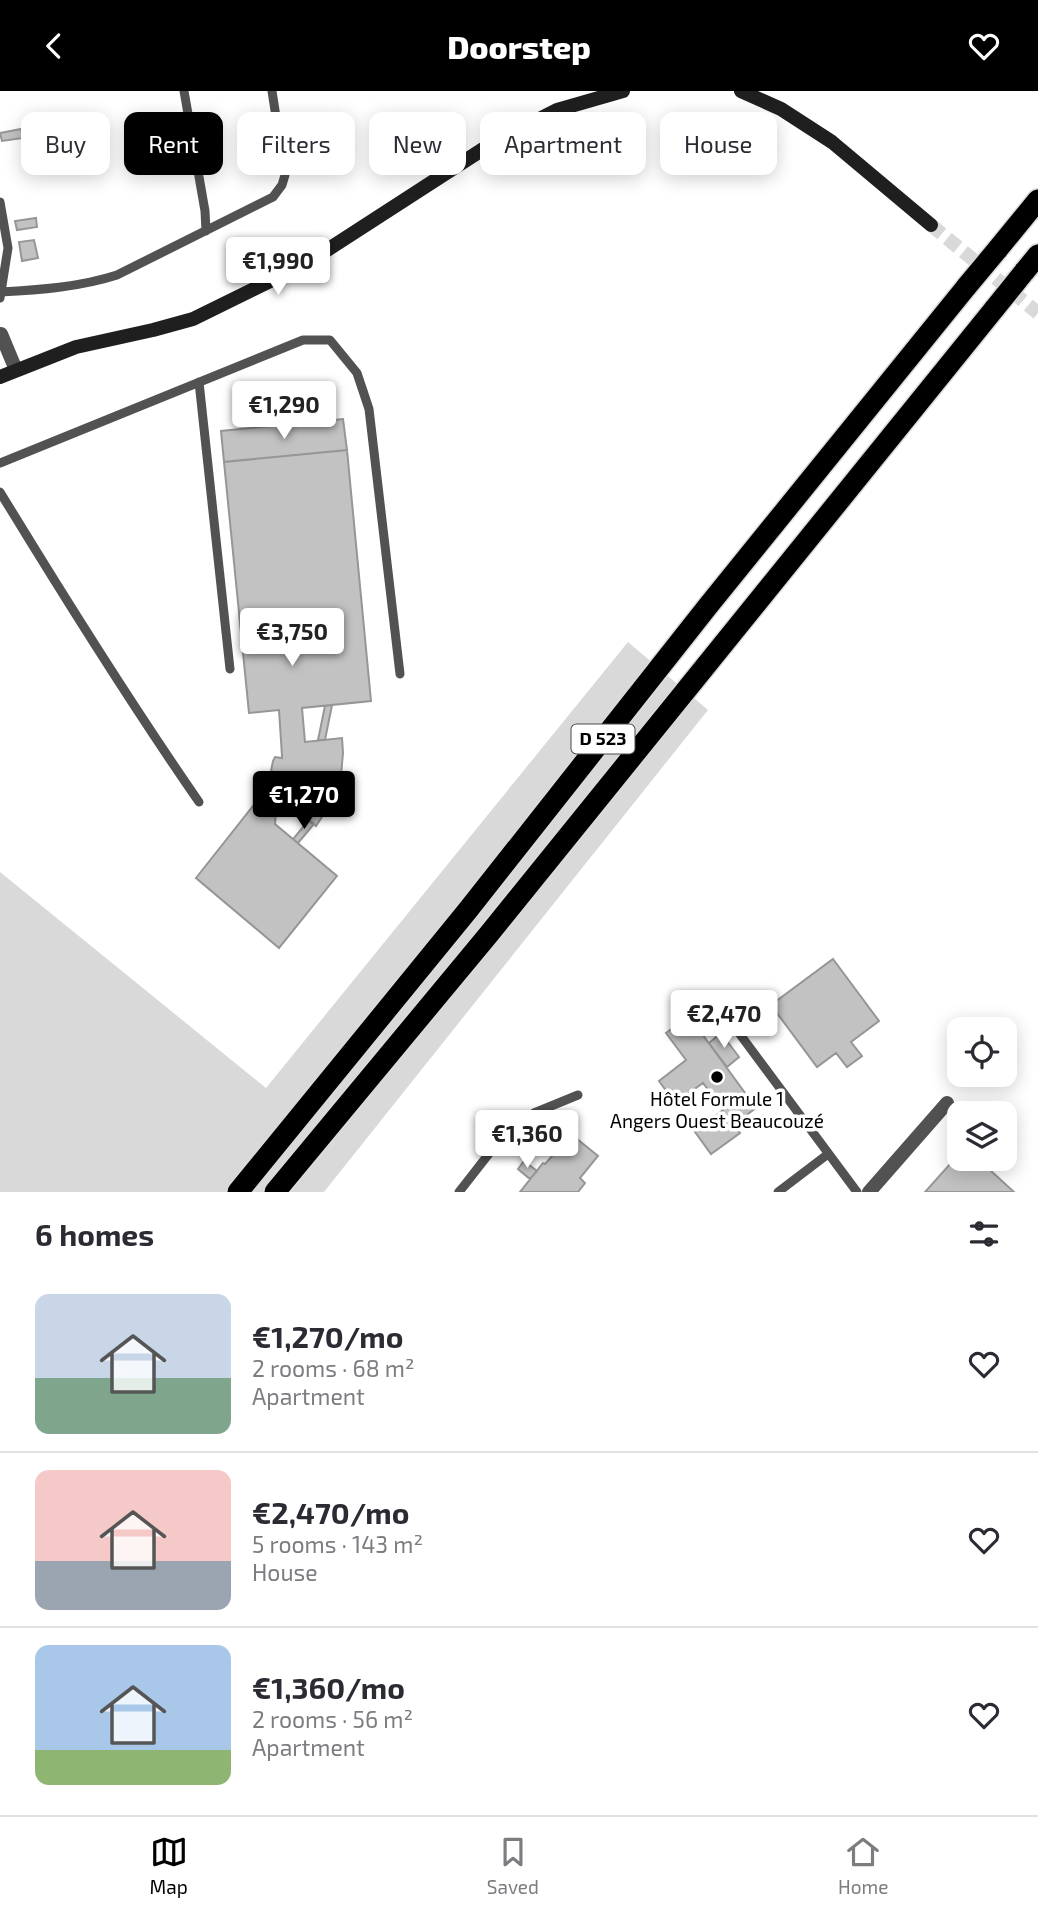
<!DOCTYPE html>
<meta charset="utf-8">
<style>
body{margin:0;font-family:"Exo 2",sans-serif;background:#f2f2f3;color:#2b2b33;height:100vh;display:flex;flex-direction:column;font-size:26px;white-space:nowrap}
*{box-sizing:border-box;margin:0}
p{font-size:23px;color:#7c7c81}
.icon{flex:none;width:38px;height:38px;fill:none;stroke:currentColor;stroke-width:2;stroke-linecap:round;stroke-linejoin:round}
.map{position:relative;height:1101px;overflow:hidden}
.details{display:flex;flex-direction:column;background:#fff;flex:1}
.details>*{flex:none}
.hud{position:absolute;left:21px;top:21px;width:998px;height:63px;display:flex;gap:14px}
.fabs{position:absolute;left:947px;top:926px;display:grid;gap:14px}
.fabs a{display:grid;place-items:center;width:70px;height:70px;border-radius:14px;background:#fff;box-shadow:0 4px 18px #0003;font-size:35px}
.price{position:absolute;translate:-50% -60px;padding:0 16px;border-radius:7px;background:#fff;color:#222;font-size:23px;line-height:46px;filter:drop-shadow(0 2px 4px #0008)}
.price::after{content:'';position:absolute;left:50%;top:42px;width:21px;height:16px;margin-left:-10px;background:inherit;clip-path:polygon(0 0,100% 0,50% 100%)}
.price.current{background:#000;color:#fff}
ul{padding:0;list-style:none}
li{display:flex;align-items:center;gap:21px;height:175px;padding:0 35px}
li+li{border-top:2px solid #e1e1e2}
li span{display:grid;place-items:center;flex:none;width:196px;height:140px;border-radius:14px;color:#555}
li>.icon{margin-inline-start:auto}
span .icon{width:84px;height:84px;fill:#fffc;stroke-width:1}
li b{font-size:30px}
h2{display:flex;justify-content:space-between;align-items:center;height:84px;padding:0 35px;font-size:30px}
.chip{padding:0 24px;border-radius:14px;background:#fff;box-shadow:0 4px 18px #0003;font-size:24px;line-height:63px}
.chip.current{background:#000;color:#fff}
header{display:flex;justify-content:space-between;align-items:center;height:91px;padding:0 35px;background:#000;color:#fff;font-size:32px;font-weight:800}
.tabs{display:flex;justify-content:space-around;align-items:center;height:98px;border-top:2px solid #e1e1e2;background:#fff;font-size:19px;color:#7c7c81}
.tabs a{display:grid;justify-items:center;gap:4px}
.tabs .current{color:#000}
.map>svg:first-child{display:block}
</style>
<header><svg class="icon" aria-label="back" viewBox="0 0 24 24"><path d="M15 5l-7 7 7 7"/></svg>Doorstep<svg class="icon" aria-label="heart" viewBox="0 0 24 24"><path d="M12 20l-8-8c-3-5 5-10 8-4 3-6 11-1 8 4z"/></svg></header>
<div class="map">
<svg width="1038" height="1101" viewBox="0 0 1038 1101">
<rect width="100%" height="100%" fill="#fff"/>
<path fill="#d9d9d9" d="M628,551L708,619L324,1101H0V781L266,997Z"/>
<path fill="#c2c2c2" stroke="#969696" stroke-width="2" d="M21,38L23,47L2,50L0,42Z
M36,127L37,136L17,139L15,130Z
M34,149L38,167L22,170L19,151Z
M343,328L347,359L224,371L221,340Z
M347,359L371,610L302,617L305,651L342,647L343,662L341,684L331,712L316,735L277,709L275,733L337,785L279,857L196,787L272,691L277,683L271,680L273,670L275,666L282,667V665L279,619L249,622L224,371Z
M332,614L325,649H318L325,615Z
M309,729L314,733L298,752L293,748Z
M833,868L879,930L851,951L862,965L847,976L836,962L817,976L771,914Z
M689,925L756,1017L733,1034L740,1042L711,1063L695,1041L723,1019L703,992L675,1012L659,990L686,969L666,942Z
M721,942L739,966L727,976L709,952Z
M566,1039L598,1065L580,1087L585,1092L578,1101H520L543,1072L545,1073L553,1064L548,1060Z
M959,1063V1068H978L1014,1101H925Z
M524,1070L537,1080L530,1088L518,1078Z"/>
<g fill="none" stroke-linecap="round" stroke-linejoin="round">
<path stroke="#d9d9d9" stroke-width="14" stroke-dasharray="14 7" stroke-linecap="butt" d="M931,134L1038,222"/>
<g stroke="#dbdbdb" stroke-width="24">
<path id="highway" d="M997,159L1038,109
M1024,181L1038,164
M238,1101L468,819L708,515L967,195
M275,1101L489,843L995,217"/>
</g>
<path stroke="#525252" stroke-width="9" d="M184,0L205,120L206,140
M0,111L8,157L0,207
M0,201C39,199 80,196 117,184L273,106L282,94L285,84L272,0
M199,291L230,578
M0,372L303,249H330L357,282L369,318L400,583
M0,401C64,506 129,610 199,711
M716,911L857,1101
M459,1101L495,1055L512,1049L534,1022L578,1004
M778,1101L828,1063"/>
<path stroke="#525252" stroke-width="14" d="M1,243L16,279
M869,1101L947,1012"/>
<path stroke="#1f1f1f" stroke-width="14" d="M741,0L781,18L832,51L931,134
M0,286L76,256L153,239L193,228L307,172L491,53L557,19L623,0"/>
<use href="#highway" stroke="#000" stroke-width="21"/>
<g stroke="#dbdbdb" stroke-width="24" stroke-linecap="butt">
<path id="highway-bridge" d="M967,195L997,159
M995,217L1024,181"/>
</g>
<use href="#highway-bridge" stroke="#000" stroke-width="21"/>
</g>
<circle fill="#000" stroke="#fff" stroke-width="2.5" cx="717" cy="986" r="7"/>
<g text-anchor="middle" stroke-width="7" stroke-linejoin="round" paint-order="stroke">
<rect fill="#fff" stroke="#4c4c4c" stroke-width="2" x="571.5" y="633.5" width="63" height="29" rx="5"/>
<g font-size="18" font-weight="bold" fill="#000">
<text x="603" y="654">D 523</text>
</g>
<g font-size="19" fill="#000" stroke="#fff">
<text x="717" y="1015">Hôtel Formule 1<tspan x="717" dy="22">Angers Ouest Beaucouzé</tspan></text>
</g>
</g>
</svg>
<div class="fabs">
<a><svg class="icon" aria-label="locate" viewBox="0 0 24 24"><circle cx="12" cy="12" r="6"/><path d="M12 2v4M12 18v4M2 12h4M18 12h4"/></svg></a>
<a><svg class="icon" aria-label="layers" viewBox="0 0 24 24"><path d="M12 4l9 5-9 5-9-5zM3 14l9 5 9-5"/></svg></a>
</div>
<b class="price" style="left:278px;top:206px">€1,990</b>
<b class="price" style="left:284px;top:350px">€1,290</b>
<b class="price" style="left:292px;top:577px">€3,750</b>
<b class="price current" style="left:304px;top:740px">€1,270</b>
<b class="price" style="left:724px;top:959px">€2,470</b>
<b class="price" style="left:527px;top:1079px">€1,360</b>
<div class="hud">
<a class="chip">Buy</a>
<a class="chip current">Rent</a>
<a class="chip">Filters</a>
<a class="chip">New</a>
<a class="chip">Apartment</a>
<a class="chip">House</a>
</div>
</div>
<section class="details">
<h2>6 homes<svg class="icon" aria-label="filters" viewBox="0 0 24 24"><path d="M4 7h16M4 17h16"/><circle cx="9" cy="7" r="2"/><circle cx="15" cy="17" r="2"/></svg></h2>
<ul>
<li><span style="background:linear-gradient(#c9d6e8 60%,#7fa58c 0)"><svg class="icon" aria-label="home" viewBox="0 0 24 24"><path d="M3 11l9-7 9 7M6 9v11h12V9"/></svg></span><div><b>€1,270/mo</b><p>2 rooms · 68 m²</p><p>Apartment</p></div><svg class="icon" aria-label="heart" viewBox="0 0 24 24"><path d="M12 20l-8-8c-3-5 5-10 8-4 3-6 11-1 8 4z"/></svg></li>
<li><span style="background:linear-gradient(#f6c9c9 65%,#9aa5b1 0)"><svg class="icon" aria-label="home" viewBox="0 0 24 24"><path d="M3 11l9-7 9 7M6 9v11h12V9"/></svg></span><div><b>€2,470/mo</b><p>5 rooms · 143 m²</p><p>House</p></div><svg class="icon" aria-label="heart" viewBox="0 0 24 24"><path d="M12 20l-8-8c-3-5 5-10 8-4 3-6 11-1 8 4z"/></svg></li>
<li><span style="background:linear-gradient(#a9c7e8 75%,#8fb573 0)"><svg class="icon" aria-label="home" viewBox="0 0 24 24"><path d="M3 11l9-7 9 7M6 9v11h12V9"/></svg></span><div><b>€1,360/mo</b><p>2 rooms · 56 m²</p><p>Apartment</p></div><svg class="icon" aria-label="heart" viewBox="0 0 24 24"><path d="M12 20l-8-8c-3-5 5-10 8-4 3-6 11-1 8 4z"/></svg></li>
</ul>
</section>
<nav class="tabs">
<a class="current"><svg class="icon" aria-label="map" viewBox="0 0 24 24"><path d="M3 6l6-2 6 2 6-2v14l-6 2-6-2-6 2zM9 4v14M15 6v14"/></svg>Map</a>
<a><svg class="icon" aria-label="saved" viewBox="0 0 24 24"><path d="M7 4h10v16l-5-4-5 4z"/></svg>Saved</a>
<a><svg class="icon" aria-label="home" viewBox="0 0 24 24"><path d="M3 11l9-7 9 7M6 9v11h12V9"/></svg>Home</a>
</nav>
